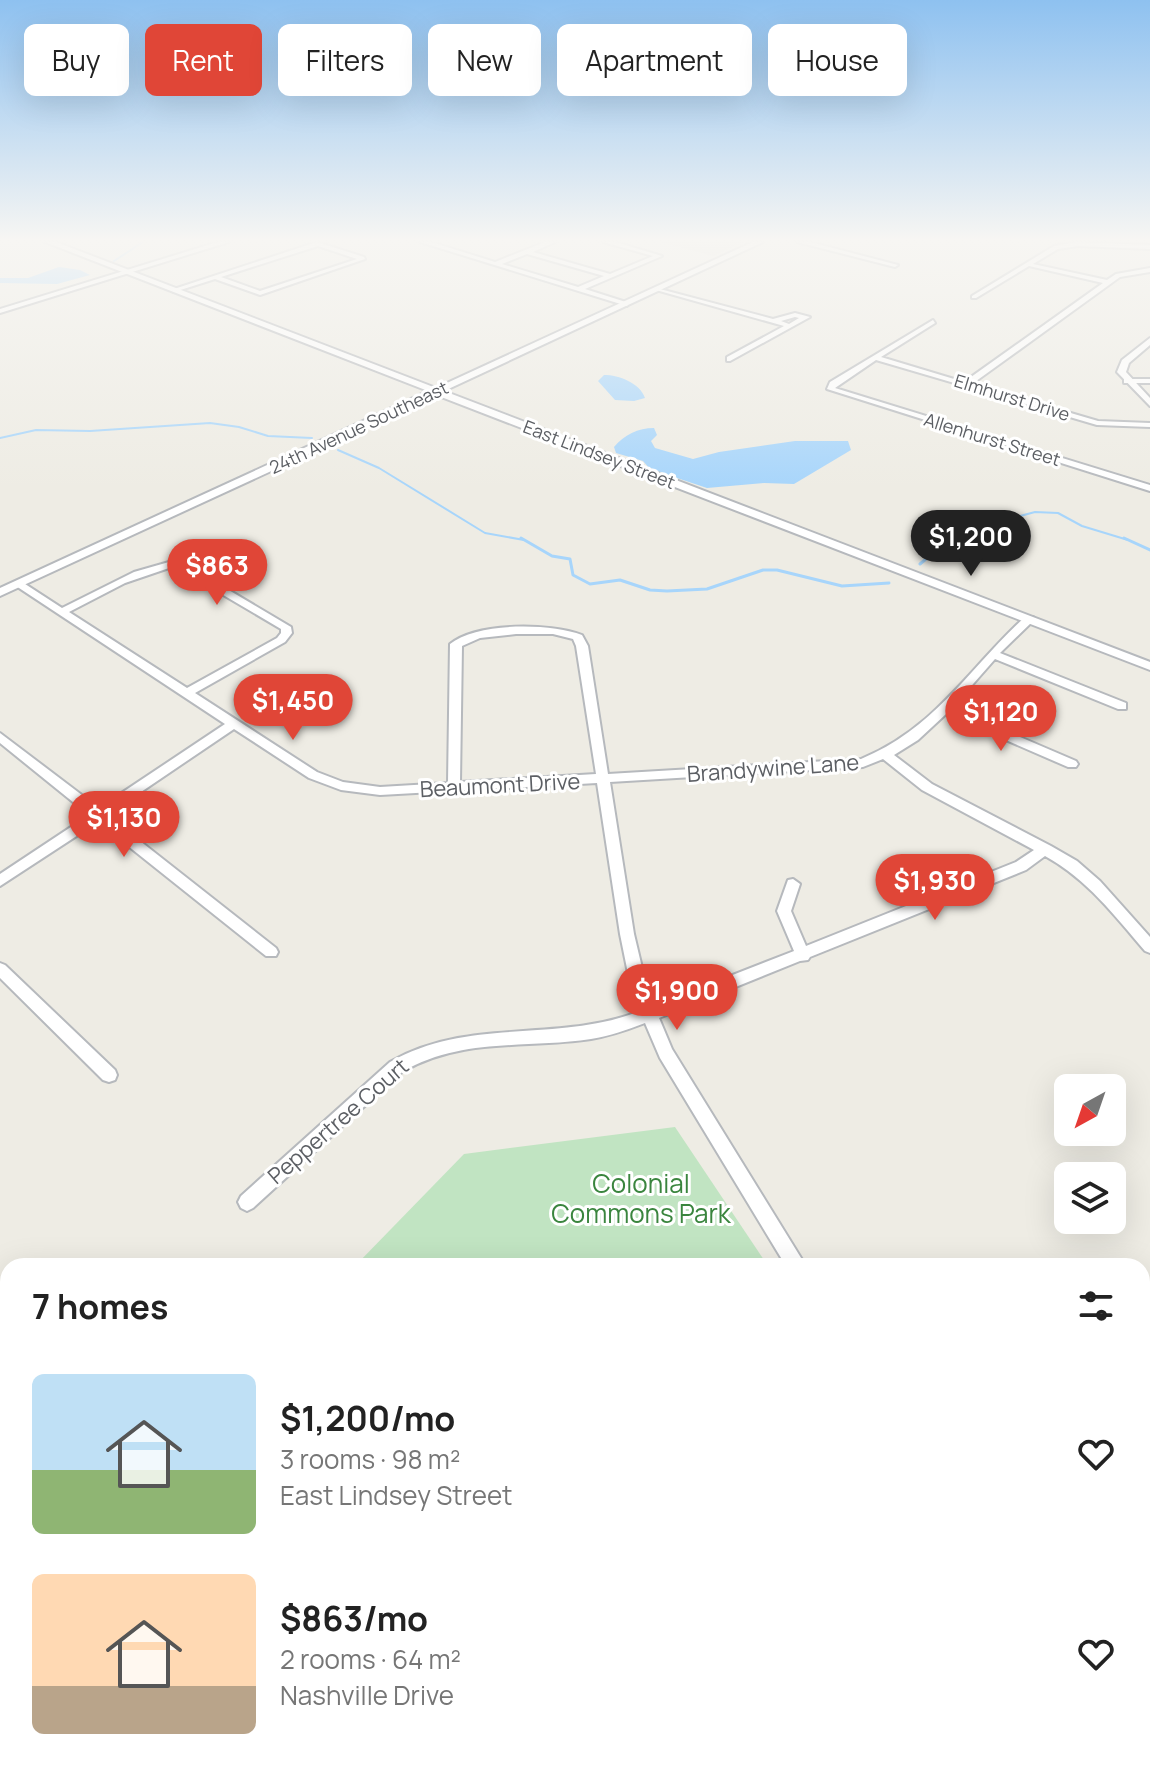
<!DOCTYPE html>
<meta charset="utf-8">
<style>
body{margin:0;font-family:Manrope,sans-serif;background:#f6f6f6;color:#222;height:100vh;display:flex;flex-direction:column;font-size:30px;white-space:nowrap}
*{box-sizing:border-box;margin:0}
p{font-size:26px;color:#767676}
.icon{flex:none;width:44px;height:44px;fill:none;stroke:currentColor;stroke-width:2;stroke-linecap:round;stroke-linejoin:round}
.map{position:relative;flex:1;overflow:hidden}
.side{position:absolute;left:0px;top:1258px;width:1150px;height:512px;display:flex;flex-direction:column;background:#fff;border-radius:24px 24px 0 0;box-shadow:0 8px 32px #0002}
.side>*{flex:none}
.top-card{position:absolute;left:24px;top:24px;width:1102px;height:72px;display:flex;gap:16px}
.needle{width:52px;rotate:220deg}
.tools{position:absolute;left:1054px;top:1074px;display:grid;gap:16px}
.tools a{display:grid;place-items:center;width:72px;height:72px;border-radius:12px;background:#fff;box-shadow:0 8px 32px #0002;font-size:40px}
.price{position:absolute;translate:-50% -68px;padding:0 18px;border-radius:28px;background:#e04637;color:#fff;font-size:26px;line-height:52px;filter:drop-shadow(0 2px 4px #0008)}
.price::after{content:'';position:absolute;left:50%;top:48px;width:24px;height:18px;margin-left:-12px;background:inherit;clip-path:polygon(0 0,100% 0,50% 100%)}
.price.active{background:#222;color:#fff}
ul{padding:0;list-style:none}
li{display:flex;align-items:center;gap:24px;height:200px;padding:0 32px}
li span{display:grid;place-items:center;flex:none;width:224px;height:160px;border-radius:12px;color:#555}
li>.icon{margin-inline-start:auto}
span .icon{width:96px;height:96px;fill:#fffc;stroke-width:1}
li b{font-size:34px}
h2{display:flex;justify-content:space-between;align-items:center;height:96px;padding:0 32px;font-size:34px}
.chip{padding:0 28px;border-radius:12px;background:#fff;box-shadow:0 8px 32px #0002;font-size:28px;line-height:72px}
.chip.active{background:#e04637;color:#fff}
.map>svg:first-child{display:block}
</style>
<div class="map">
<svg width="1150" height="1770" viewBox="0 0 1150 1770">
<rect width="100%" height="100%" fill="#eeece4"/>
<path fill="#e0ddd5" d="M661,242H744L713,256Z"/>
<path fill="#c1e4c2" d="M675,1127L768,1266H355L464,1154Z"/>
<path fill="#a7d5fb" d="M59,267L80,270L90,275L57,284L0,283V278H28Z
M604,375C619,375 640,383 645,398L634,401L615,400L598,381Z
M654,428L657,435L651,441L655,448L693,459L719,452L795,441H848L851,450L794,484L764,483L707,488L650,469L643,461L616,453L614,447C624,435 638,428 654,428Z"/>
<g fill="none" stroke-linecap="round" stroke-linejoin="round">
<path stroke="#a7d5fb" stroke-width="2" d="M114,261L143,242
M0,438L36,430L90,431L210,423L239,427L268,436L312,438
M338,450L379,468L485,533L524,540
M947,540L978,533L998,522L1035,512L1058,513L1082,526L1128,540"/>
<path stroke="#a7d5fb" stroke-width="3" d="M521,538L552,556L570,559L573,575L590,584L620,580L650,590L667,591L707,589L763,570H777L842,586L889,583
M1124,538L1150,550
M920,564L951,538"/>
<g stroke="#b6b9bd" stroke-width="4">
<path id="minor" d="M218,242H229L0,313V309Z
M317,242L364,257L365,259L260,295L215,279L174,292L171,290ZM318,246L357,259L260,291L221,277Z
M420,242H431L495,262L545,242H555L533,252L610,274L653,256L603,242H615L662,256L585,289L629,303L627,306ZM527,254L604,276L578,287L502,264Z
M797,242H810L898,265L895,267Z
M1076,242L1150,245V249L1078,246L1058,249L1033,264L1107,280L1116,274L1150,268V272L1120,277L972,384L1098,421L1150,423V427L1097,425L876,360L835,388L1150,485V491L827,389L830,382L933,320L935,323L881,357L964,382L1103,283L1029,266L976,298H972V296L1054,246Z
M656,288L773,319L795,313L810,317L730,361H727V357L784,326L656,290ZM795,317L799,318L789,324L781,321Z
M1124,379H1150V383H1124Z
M169,562L185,564L291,627L292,633L285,642L195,693L317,772L343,782L380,787L448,783L450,644C477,622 550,623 582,635L588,646L608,774L861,759C936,728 968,669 1025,617H1033V621L1000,653L1126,703V709H1118L995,659L952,708L1076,761L1078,764L1076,767H1068L946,714L918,740L894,755L932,784L1051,846L1077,861L1100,881L1150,937V953L1145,951C1114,915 1087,879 1045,856L1026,870L810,957L808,960L800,961L659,1018L672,1049L806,1266H786L660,1058L645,1023C627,1030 610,1036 591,1039C525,1049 462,1037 402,1072L253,1208L247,1211L241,1208L238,1202L241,1196L390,1062C471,1016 557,1044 640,1011L632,993L620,934L597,783L380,795L341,790L309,778L234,729L107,815L276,948L278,952L276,956H266L98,822L0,886V874L89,815L0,743V733L99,808L225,724L13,584L18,581L22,582L62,608L134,572ZM169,568L179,569L281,629V633L277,638L187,688L69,612L125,583ZM516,634H553L573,639L576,646L596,774L460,782L462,646L480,638ZM883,759L922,790L1034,850L1016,862L806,946L791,911L800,884L793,879L788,880L777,911L794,951L653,1006L648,993L634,934L610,782L863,767Z
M0,963L5,965L115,1070L117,1075L115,1080L109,1082L103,1080L0,978Z
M289,1762H313L316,1770H292Z
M592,1762H626L623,1770H589Z
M643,1762H667L670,1770H646Z
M1094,1762H1120L1123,1770H1097Z"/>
</g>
<g stroke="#b6b9bd" stroke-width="4">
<path id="tertiary" d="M45,242H56L436,388L753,242H763L444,391L1150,662V670L436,395L0,596V588L428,391Z
M1150,338V345L1129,363L1126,372L1150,398V406L1117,372L1122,360Z"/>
</g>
<use href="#minor" fill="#fff" fill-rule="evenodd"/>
<use href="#tertiary" fill="#fff" fill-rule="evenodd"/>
</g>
<linearGradient id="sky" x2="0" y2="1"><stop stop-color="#8ec1f0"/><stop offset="0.49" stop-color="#f7f6f3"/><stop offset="1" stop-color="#f7f6f3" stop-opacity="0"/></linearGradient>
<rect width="1150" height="490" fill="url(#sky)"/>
<g text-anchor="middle" stroke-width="6" stroke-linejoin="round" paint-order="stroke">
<g font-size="18" fill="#5c5f64" stroke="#fff">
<text transform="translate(1012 398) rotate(17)" y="6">Elmhurst Drive</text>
<text transform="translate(359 428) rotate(-25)" y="6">24th Avenue Southeast</text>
<text transform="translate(992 440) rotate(17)" y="6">Allenhurst Street</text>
<text transform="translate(599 455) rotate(21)" y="6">East Lindsey Street</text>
</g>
<g font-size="22" fill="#5c5f64" stroke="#fff">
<text transform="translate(773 768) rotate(-4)" y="8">Brandywine Lane</text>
<text transform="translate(500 785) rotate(-3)" y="8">Beaumont Drive</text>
<text transform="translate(338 1121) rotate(-41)" y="8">Peppertree Court</text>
</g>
<g font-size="26" fill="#3a853e" stroke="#fff">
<text x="641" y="1193">Colonial<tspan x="641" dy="30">Commons Park</tspan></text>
</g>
</g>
</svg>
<div class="tools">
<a><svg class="needle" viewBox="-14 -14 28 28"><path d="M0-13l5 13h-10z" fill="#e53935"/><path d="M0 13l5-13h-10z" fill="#767676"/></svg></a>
<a><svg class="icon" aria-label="layers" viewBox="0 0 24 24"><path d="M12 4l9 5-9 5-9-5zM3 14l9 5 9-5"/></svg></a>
</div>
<b class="price active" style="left:971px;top:578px">$1,200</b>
<b class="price" style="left:217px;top:607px">$863</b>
<b class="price" style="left:293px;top:742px">$1,450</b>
<b class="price" style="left:1001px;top:753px">$1,120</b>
<b class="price" style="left:124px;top:859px">$1,130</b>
<b class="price" style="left:935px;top:922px">$1,930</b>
<b class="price" style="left:677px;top:1032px">$1,900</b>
<div class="top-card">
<a class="chip">Buy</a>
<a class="chip active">Rent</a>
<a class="chip">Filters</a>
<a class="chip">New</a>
<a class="chip">Apartment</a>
<a class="chip">House</a>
</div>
<section class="side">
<h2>7 homes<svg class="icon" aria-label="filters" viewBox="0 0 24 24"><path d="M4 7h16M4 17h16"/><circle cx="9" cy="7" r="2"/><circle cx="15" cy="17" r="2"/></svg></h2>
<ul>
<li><span style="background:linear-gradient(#bfe0f5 60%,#8fb573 0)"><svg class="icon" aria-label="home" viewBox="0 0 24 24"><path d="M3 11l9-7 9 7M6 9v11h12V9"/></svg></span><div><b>$1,200/mo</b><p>3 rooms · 98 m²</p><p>East Lindsey Street</p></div><svg class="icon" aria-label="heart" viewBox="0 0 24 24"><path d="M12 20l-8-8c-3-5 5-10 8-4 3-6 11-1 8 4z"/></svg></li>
<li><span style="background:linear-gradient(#ffd9b3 70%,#b9a48a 0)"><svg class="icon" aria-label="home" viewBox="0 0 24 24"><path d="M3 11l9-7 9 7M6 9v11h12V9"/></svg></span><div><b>$863/mo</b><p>2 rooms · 64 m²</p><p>Nashville Drive</p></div><svg class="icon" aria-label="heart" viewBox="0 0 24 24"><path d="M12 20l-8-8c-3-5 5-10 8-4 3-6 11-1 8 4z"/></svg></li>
</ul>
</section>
</div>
